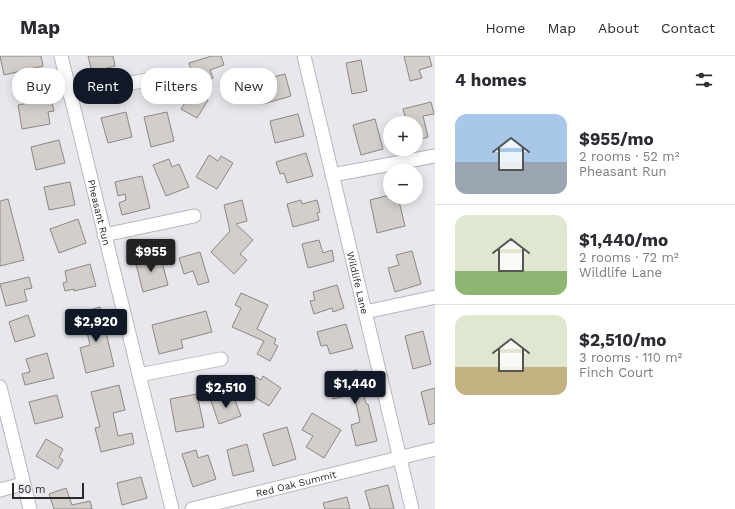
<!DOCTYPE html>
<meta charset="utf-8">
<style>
body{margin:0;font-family:"Work Sans",sans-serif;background:#f2f2f3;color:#2b2b33;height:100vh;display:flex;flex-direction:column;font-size:15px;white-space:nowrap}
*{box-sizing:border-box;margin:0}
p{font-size:13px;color:#7c7c81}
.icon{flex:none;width:22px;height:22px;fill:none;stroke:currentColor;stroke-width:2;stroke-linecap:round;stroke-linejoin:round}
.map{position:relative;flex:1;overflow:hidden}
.drawer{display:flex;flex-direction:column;background:#fff;width:300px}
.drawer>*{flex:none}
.hud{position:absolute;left:12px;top:12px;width:363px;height:36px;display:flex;gap:8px}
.fabs{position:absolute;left:383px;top:60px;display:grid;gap:8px}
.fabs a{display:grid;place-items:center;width:40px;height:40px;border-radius:50%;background:#fff;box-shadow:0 2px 10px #0003;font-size:20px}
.scale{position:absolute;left:12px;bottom:10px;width:72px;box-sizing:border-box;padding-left:4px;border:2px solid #2a2a2c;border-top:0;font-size:11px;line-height:14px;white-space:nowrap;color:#2a2a2c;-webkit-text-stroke:3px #e7e7ed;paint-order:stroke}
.price{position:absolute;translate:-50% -34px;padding:0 9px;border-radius:4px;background:#111827;color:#fff;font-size:13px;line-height:26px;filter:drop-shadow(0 1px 2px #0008)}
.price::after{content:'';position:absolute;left:50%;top:24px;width:12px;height:9px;margin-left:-6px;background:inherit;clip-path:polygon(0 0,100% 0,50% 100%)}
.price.selected{background:#222;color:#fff}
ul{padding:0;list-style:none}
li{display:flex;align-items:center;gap:12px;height:100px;padding:0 20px}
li+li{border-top:1px solid #e1e1e2}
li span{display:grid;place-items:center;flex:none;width:112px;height:80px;border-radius:12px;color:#555}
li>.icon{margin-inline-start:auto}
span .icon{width:48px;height:48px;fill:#fffc;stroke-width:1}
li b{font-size:17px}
h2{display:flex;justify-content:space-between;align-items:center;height:48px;padding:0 20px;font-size:17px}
.tag{padding:0 14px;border-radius:16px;background:#fff;box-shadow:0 2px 10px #0003;font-size:14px;line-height:36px}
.tag.selected{background:#111827;color:#fff}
header{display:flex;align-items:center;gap:24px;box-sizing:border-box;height:56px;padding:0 20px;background:#fff;border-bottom:1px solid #e1e1e2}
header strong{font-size:19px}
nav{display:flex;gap:22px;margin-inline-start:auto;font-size:14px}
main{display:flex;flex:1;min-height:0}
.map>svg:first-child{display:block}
</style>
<header>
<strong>Map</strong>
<nav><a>Home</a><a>Map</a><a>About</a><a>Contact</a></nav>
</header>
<main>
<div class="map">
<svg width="435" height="453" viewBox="0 0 435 453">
<rect width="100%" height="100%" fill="#e7e7ed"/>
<path fill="#d3cec9" stroke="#8c8783" d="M0,0H41L43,10L4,19Z
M88,0H113L115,10L92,16Z
M212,0H221L224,9L210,14L213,22L195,28L189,7Z
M404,0H429L432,10L419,14L422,22L410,25Z
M361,4L367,35L352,38L346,7Z
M285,18L291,40L263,48L257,25Z
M193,35L208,44L197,62L181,53Z
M51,43L54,55L48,56L50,68L22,73L18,49Z
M431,46L434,58L423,60L428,81L416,85V67H407L403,53Z
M126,56L132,81L108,87L101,62Z
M167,56L174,85L151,91L144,61Z
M298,58L304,80L275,87L270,65Z
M375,63L383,93L361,99L353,69Z
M59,84L65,107L36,114L31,91Z
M306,97L313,120L287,127L284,117L280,118L276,106Z
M209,99L218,105L221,100L233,107L217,133L196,121Z
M169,103L172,111L179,108L189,131L166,140L153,109Z
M142,120L150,152L122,159L119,147L126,144L125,138L118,140L115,126Z
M70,126L75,149L49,154L44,131Z
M390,139V141H398L405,170L377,177L370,144Z
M8,143L24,204L0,210V145Z
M242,144L247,165L236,168L253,184L240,198L247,204L234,218L211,196L230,175L224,149Z
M301,144L302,148L317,144L320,156L317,157L319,164L293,171L287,148Z
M78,163L86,187L59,197L50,173Z
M319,184L323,197L332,194L334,205L308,212L302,188Z
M412,195L421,228L395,236L388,212L399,209L396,199Z
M200,196L209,226L198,229L193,215L184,218L179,202Z
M148,197L150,205L161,202L168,229L143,236L134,200Z
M90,208L96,230L74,235V233L65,235L63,227L67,226L65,215Z
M29,221L32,232L24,234L27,245L6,250L0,228Z
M337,229L344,252L333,256L332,252L314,258L310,245L315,244L313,236Z
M241,237L268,249L257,273L276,283L274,288L278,290L270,305L257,298L264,285L232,271L241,252L235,249Z
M100,251L114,310L86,317L80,292L90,289L82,256Z
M206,255L212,276L181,284L183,292L159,298L152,269Z
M28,259L35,280L15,286L9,266Z
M346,268L353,292L330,298L327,289L321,290L317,276Z
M423,275L431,308L413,313L405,280Z
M47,297L54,322L25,329L22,318L30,316L26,303Z
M357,314L366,348H368L377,385L356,390L351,369L360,366L354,338L333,343L328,321Z
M263,320L281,332L269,350L246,336L256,321L261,324Z
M119,329L125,354L113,357L118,380L132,377L134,388L101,396L95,372L100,371L91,336Z
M435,332V367L429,369L421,336Z
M232,337L241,360L219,368L211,345Z
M197,338L204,371L176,376L170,343Z
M57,339L63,361L35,368L29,346Z
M312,357L341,374L324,402L306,391L313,380L302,374Z
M287,371L296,403L273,410L263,378Z
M46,383L63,393L59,401L63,404L58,413L36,400Z
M247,388L254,415L233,420L227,394Z
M196,394L198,402L208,399L216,423L193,431L182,398Z
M141,421L147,442L122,449L117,427Z
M388,429L394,453H370L365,435Z
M66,432L72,449L90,445L92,453H54L49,438Z
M347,441L350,453H325L323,447Z"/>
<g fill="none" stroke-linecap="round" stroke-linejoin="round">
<g stroke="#b8b7be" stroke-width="15">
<g id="minor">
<path id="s1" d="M61,0L172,453"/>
<path id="s2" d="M304,0L412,453"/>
<path d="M70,39L157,22"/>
<path d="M332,119L435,100"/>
<path d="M104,179L194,160"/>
<path d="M365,256L435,241"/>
<path d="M139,319L221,303"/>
<path d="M0,331L30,453"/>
<path d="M0,434L23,428"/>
<path id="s3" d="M192,453L435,393"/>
</g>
</g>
<use href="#minor" stroke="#fff" stroke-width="13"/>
</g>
<g text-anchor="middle" stroke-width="3" stroke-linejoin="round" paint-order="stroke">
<g font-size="10" fill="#2a2a2c" stroke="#e7e7ed">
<text dy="4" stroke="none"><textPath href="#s1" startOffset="161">Pheasant Run</textPath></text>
<text dy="4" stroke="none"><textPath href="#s2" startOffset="233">Wildlife Lane</textPath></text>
<text dy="4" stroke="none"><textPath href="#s3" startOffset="107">Red Oak Summit</textPath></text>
</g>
</g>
</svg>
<div class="fabs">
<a>+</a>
<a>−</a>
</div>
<div class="scale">50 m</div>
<b class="price selected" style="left:151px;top:217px">$955</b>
<b class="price" style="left:96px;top:287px">$2,920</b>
<b class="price" style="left:355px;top:349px">$1,440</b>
<b class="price" style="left:226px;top:353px">$2,510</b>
<div class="hud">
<a class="tag">Buy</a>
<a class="tag selected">Rent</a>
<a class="tag">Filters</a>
<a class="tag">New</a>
</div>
</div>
<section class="drawer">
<h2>4 homes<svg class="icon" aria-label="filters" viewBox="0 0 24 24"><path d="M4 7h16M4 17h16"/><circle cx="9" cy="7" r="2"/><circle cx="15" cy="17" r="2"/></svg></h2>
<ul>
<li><span style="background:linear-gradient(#a9c7e8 60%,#9aa5b1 0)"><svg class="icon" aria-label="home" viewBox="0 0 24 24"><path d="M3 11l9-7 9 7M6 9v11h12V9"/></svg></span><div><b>$955/mo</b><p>2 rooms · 52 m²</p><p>Pheasant Run</p></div></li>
<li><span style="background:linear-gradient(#dfe7d0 70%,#8fb573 0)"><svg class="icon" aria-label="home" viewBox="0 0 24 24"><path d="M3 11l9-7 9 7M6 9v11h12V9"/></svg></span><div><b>$1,440/mo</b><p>2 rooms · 72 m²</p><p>Wildlife Lane</p></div></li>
<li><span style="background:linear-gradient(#dfe7d0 65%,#c2b280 0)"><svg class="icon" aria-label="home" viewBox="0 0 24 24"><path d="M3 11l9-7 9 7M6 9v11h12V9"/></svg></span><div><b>$2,510/mo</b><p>3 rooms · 110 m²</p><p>Finch Court</p></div></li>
</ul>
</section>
</main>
